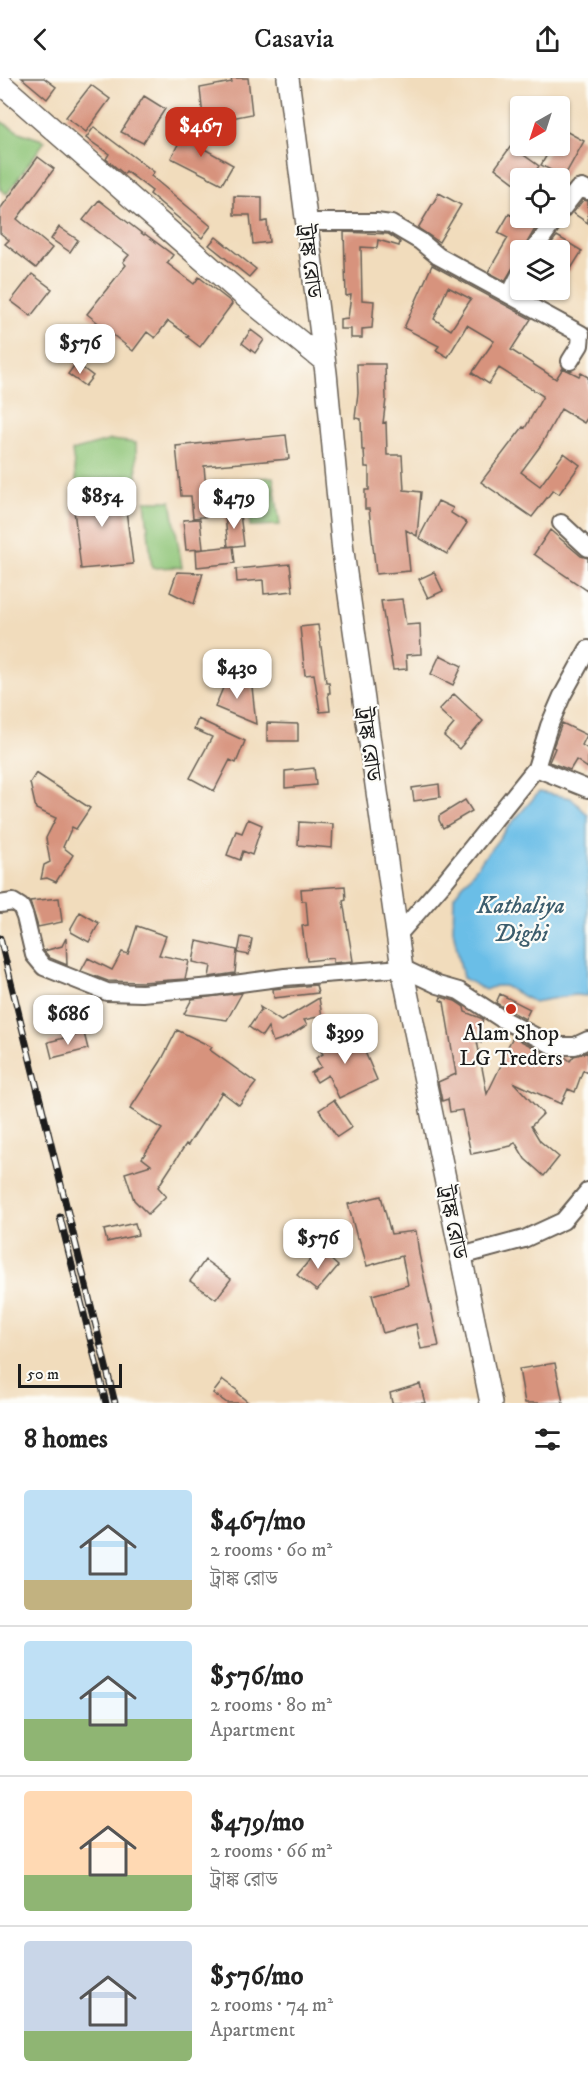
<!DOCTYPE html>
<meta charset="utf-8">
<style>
body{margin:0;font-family:"IM FELL DW Pica","Noto Serif Bengali",serif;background:#f2f2f2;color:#222;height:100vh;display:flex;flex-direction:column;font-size:22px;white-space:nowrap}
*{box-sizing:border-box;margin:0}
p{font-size:20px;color:#767676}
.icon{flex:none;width:33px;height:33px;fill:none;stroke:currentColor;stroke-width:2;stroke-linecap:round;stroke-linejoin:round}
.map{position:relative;height:1325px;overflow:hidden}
.details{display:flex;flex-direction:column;background:#fff;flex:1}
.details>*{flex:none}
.needle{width:39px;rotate:219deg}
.buttons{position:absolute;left:510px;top:18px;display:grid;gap:12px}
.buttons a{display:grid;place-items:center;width:60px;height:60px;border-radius:6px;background:#fff;box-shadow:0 2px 4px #0004;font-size:30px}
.scale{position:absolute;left:18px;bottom:15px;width:104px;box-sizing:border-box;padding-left:6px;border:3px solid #1c1c1c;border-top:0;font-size:16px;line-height:21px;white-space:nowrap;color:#1c1c1c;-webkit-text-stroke:4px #fdfcf7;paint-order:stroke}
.price{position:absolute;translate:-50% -51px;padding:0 14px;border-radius:12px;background:#fff;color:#222;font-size:20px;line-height:39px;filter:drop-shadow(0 2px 3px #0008)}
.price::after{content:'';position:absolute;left:50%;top:36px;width:18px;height:14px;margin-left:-9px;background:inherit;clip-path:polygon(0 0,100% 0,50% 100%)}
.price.active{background:#c8321e;color:#fff}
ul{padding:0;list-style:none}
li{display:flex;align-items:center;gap:18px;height:150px;padding:0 24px}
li+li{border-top:2px solid #e0e0e0}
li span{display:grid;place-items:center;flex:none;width:168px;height:120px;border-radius:6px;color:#555}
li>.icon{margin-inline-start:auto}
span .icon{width:72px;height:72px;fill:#fffc;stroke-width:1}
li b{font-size:26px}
h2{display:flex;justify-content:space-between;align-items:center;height:72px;padding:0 24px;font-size:26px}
header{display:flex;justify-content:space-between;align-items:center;height:78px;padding:0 24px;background:#fff;font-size:27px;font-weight:600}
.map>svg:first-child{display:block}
</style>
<header><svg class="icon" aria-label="back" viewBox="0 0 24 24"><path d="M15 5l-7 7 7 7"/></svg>Casavia<svg class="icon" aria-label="share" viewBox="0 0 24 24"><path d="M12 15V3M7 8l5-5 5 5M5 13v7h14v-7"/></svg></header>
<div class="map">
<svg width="588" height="1325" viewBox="0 0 588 1325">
<rect width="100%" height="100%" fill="#fdfcf7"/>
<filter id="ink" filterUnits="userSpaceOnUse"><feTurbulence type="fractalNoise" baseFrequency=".0167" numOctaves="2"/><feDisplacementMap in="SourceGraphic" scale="12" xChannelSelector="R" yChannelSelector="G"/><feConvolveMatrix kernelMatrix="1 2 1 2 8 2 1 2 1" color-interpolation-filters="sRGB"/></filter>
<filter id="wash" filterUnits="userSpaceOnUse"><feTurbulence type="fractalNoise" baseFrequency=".008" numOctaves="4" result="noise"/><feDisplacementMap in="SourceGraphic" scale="24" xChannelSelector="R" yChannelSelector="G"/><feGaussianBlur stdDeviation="1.35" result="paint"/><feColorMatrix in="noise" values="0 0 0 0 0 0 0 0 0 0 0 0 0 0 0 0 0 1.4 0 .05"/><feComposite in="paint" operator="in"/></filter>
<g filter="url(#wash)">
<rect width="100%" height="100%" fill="#f1dcbc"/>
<path fill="#8dc476" stroke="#547049" stroke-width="1.5" d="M0,43L19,54L45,63L7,116L0,111Z
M111,362L136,365L137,404L78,414L72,373Z
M273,399L280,447L250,448L248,419H217L215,404Z
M145,423H171L182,489L152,490Z"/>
<path fill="#6bbee7" stroke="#446d82" stroke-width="1.5" d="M539,714L571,720L588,737V918L574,917L534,924L504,908H495L485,912L463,900L453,852L454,818L509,748Z"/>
<g id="blocks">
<path fill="#d7937d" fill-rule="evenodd" d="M22,0H44L56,9L47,21Z
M231,0H248L252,36L231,40V42L204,49L200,10L232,4Z
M91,7L110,21L86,54L66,39Z
M144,18L165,31L143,65L121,54Z
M94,49L154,94L151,98L211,148L202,160L150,116L152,113L126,93L124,96L106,81L109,76L86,60Z
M560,50L584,63L564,99L541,87L552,68H560Z
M186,51L204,60L199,68L233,87L222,106L171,80Z
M511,68L539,88L531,100H520V109L495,90Z
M38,79L54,91L17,141L52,170L36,190L5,166L9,162L0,155V131Z
M439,115L461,127L439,164L418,150Z
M234,118L262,119V144L267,143L269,164L253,166L250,137H234Z
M99,122L144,157L145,156L173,177L167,185L194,206L199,199L231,224L232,226L200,269L187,259L189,258L168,243L155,260L147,254L133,273L87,236L126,187L123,184L129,177L83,142Z
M583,122L588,123V145L573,135Z
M509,136L535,151L524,170L520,168V185L514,188L505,203L488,194L508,160L498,155Z
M59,149L78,162L70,174L51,161Z
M344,154L388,156L400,164L399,168L378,162L377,170L361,169L362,222L374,223L372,250L362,251V260H351V251H340V241L348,240L351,217L346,218Z
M557,158L582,173L569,194L560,188V172H546Z
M216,159L256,191L249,199L209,167Z
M432,187L531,241L511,272L556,301L563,290L579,298L581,295L588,299V339L584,345L561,331L541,367L521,394L540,408L564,375L580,387L559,416L553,412L532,439L481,404L523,349L525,350L543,318L499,290L489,306L472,295L494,263L467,247L448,279L436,272L439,268L404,250ZM448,209L471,221L451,252L434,241Z
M32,196L52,211L31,238L11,223Z
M251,252L264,262L255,275L242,265Z
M76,285L93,298L85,308L68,296Z
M357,286H385L386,321L383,345L386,344L387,377H402L404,412L421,414L417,458L406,452L410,493L376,496L369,431H365V412H369V389H365L364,372H362L361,341L355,340L358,315Z
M286,357L289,381L204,388L207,423L228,422L230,436L193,440L191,418H181L176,368Z
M123,409L133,486L81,491L72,415Z
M438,423L453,430L451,435L467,445L447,476L419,460Z
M240,436L244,467L228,469L225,437Z
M200,441L203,471L186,472L183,442Z
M550,452L581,478L588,480V513L534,476Z
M233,468L235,485L197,489L196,472Z
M290,486L293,513L264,516L263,502L237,504L236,491Z
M177,494L203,495L194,526L170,514Z
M434,494L443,513L428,520L419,501Z
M402,521L406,547L420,546L421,576L406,577L407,591L393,592L381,523Z
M318,547L326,604H329L330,615H328L330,633L320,634L314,596L305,597L300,549Z
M440,577L462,588L453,607L431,596Z
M228,598L252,609L256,646L215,629Z
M454,616L483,643L459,671L444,658L454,646L439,632Z
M198,641L245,663L236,685L230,682L214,713L190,700L212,659L194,651Z
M267,645L298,646V663H267Z
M562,645L587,657L582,667L588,671V690L576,682L570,692L549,684L555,670L553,669Z
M314,690L316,707L285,710V693Z
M36,695L90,730L76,751L72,749L63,769L73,777L56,804L47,800L41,801L44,787L50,784L46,760L56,740L36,731L30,705Z
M439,706L440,719L414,723L412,710Z
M465,722L472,733L443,750L439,742V738Z
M248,741L262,747L252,777L243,773L240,782L227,777L236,753L242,755Z
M299,744L333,746L332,770L298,767Z
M345,808L346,822L343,823L353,883L333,885V880L307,883L302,848L308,847L306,823H302L301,811Z
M59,820L62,844L38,849L30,823Z
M80,834L99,845L89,864L71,854V850Z
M137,848L166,858L159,877L189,883L185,901L142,904L108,903L81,893L88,880L112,892L122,874L128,876Z
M241,859L252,861L249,877L238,875Z
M66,860L67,887L50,880L44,873L62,868Z
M197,863L237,872L235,895L209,899L211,888L193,884Z
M316,907L318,915L274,920L273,911Z
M242,915L227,942L184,936L192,921Z
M500,916L530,931L525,941L496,925Z
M441,919L455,923L464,929L465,934L483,941L479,954L481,965L477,963L487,1016L505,979L503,978L513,959L549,977L564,978L570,983L574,978L588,974V995L583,992L575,1014L568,1011L561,1026L513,1004L543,1036L531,1048L540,1063L559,1079L544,1098L525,1081L515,1064L511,1068L471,1076L462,1032L450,1034L448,1021L442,1023L438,1004L456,996L444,924L440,922Z
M319,920L322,938L304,942L307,947L288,959L273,964L268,949L262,958L249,949L261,932L260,929L281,943Z
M348,951L365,974L377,1002L339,1020L328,997L317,1004L311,995L321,989L316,980L323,976L319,971Z
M177,952L212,969L210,972L256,1005L239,1027L222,1014L188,1067L186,1066L158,1109L166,1118L148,1136L134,1122L125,1095L151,1087L142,1080L162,1051L130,1031L161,983Z
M84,955L88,971L52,980L48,964Z
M334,1022L352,1049L337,1059L319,1032Z
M381,1118L391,1156L416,1153L419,1176L439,1268L421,1271L416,1246L383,1255L372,1217L408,1207L402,1178L367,1188L359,1160H357L348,1126Z
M135,1145L138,1157L107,1164L104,1152Z
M319,1171L338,1188L317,1213L297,1197Z
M205,1182L231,1201L216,1221L190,1203Z
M555,1285L563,1325H525L519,1291Z
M223,1302L238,1313L237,1315L249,1325H227L213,1315Z
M420,1306L425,1325H392L390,1315Z"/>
</g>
</g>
<g filter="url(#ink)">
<use href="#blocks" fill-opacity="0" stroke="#675f54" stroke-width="1.5"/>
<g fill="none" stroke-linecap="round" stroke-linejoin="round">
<g stroke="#675f54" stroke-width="20">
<path id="minor" d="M560,134L578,111L582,110L588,113
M306,144H376L391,146L420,163L438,178L581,256L580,267L570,283
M534,172L556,140
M510,216L520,196
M561,445L588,470
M536,690L588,711
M0,826L13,824L21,829L25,839L34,877L44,889L107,914L142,915L212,909L285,899L402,890L438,907L459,913L502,941L554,968H575L588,962
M397,858L445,803L536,690L549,648L562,618L588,571
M461,1178L524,1161L563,1143L588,1113"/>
</g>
<g stroke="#675f54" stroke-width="24">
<path id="major" d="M288,0L326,295L343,474L402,890L491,1325
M0,5L244,218L323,282"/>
</g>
<use href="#minor" stroke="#fff" stroke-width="16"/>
<use href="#major" stroke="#fff" stroke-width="21"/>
<g stroke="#1c1c1c" stroke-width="7">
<path id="rail" d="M0,860L115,1325
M60,1139L106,1325"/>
</g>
<use href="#rail" stroke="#fdfcf7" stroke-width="4.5" stroke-dasharray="14" stroke-linecap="butt"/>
</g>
</g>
<circle fill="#c8321e" stroke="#fdfcf7" stroke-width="2" cx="511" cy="931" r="6"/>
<g text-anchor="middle" stroke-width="4.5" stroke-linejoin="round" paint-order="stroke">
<g font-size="22" fill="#1c1c1c" stroke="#fdfcf7">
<text transform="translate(311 183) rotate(83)" y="8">ট্রাঙ্ক রোড</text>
<text transform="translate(370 666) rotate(82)" y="8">ট্রাঙ্ক রোড</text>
<text transform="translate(454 1144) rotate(78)" y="8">ট্রাঙ্ক রোড</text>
</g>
<g font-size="22" fill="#1c1c1c" stroke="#fdfcf7">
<text x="511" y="962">Alam Shop<tspan x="511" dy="25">LG Treders</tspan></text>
</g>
<g font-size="24" font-style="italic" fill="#3c5d6d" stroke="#fdfcf7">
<text x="521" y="835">Kathaliya<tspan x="521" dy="28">Dighi</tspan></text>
</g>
</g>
</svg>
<div class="buttons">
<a><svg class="needle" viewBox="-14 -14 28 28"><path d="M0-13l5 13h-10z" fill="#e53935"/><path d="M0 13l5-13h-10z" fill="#767676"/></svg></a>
<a><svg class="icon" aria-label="locate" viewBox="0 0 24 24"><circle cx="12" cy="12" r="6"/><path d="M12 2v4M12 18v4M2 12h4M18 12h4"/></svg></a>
<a><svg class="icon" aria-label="layers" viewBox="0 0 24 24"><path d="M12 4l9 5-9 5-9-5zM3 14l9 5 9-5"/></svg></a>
</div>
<div class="scale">50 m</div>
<b class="price active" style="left:201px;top:80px">$467</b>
<b class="price" style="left:80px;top:297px">$576</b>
<b class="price" style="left:102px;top:450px">$854</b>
<b class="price" style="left:234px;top:452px">$479</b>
<b class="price" style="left:237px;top:622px">$430</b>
<b class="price" style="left:68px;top:968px">$686</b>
<b class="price" style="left:345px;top:987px">$399</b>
<b class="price" style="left:318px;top:1192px">$576</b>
</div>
<section class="details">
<h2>8 homes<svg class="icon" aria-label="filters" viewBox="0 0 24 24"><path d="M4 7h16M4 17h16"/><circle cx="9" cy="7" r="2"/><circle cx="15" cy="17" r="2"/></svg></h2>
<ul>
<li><span style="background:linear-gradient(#bfe0f5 75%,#c2b280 0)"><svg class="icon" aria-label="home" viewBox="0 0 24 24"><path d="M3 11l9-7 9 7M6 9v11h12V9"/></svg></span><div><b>$467/mo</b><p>2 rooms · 60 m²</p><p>ট্রাঙ্ক রোড</p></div></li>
<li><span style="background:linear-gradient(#bfe0f5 65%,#8fb573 0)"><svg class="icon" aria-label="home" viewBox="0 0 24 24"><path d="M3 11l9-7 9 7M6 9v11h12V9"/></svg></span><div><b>$576/mo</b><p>2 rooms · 80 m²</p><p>Apartment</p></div></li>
<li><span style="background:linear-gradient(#ffd9b3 70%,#8fb573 0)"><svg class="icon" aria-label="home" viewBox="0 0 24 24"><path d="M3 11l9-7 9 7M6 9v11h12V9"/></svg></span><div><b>$479/mo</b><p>2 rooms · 66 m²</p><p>ট্রাঙ্ক রোড</p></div></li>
<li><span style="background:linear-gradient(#c9d6e8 75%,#8fb573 0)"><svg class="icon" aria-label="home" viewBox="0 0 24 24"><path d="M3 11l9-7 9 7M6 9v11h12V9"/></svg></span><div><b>$576/mo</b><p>2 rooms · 74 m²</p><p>Apartment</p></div></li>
</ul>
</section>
